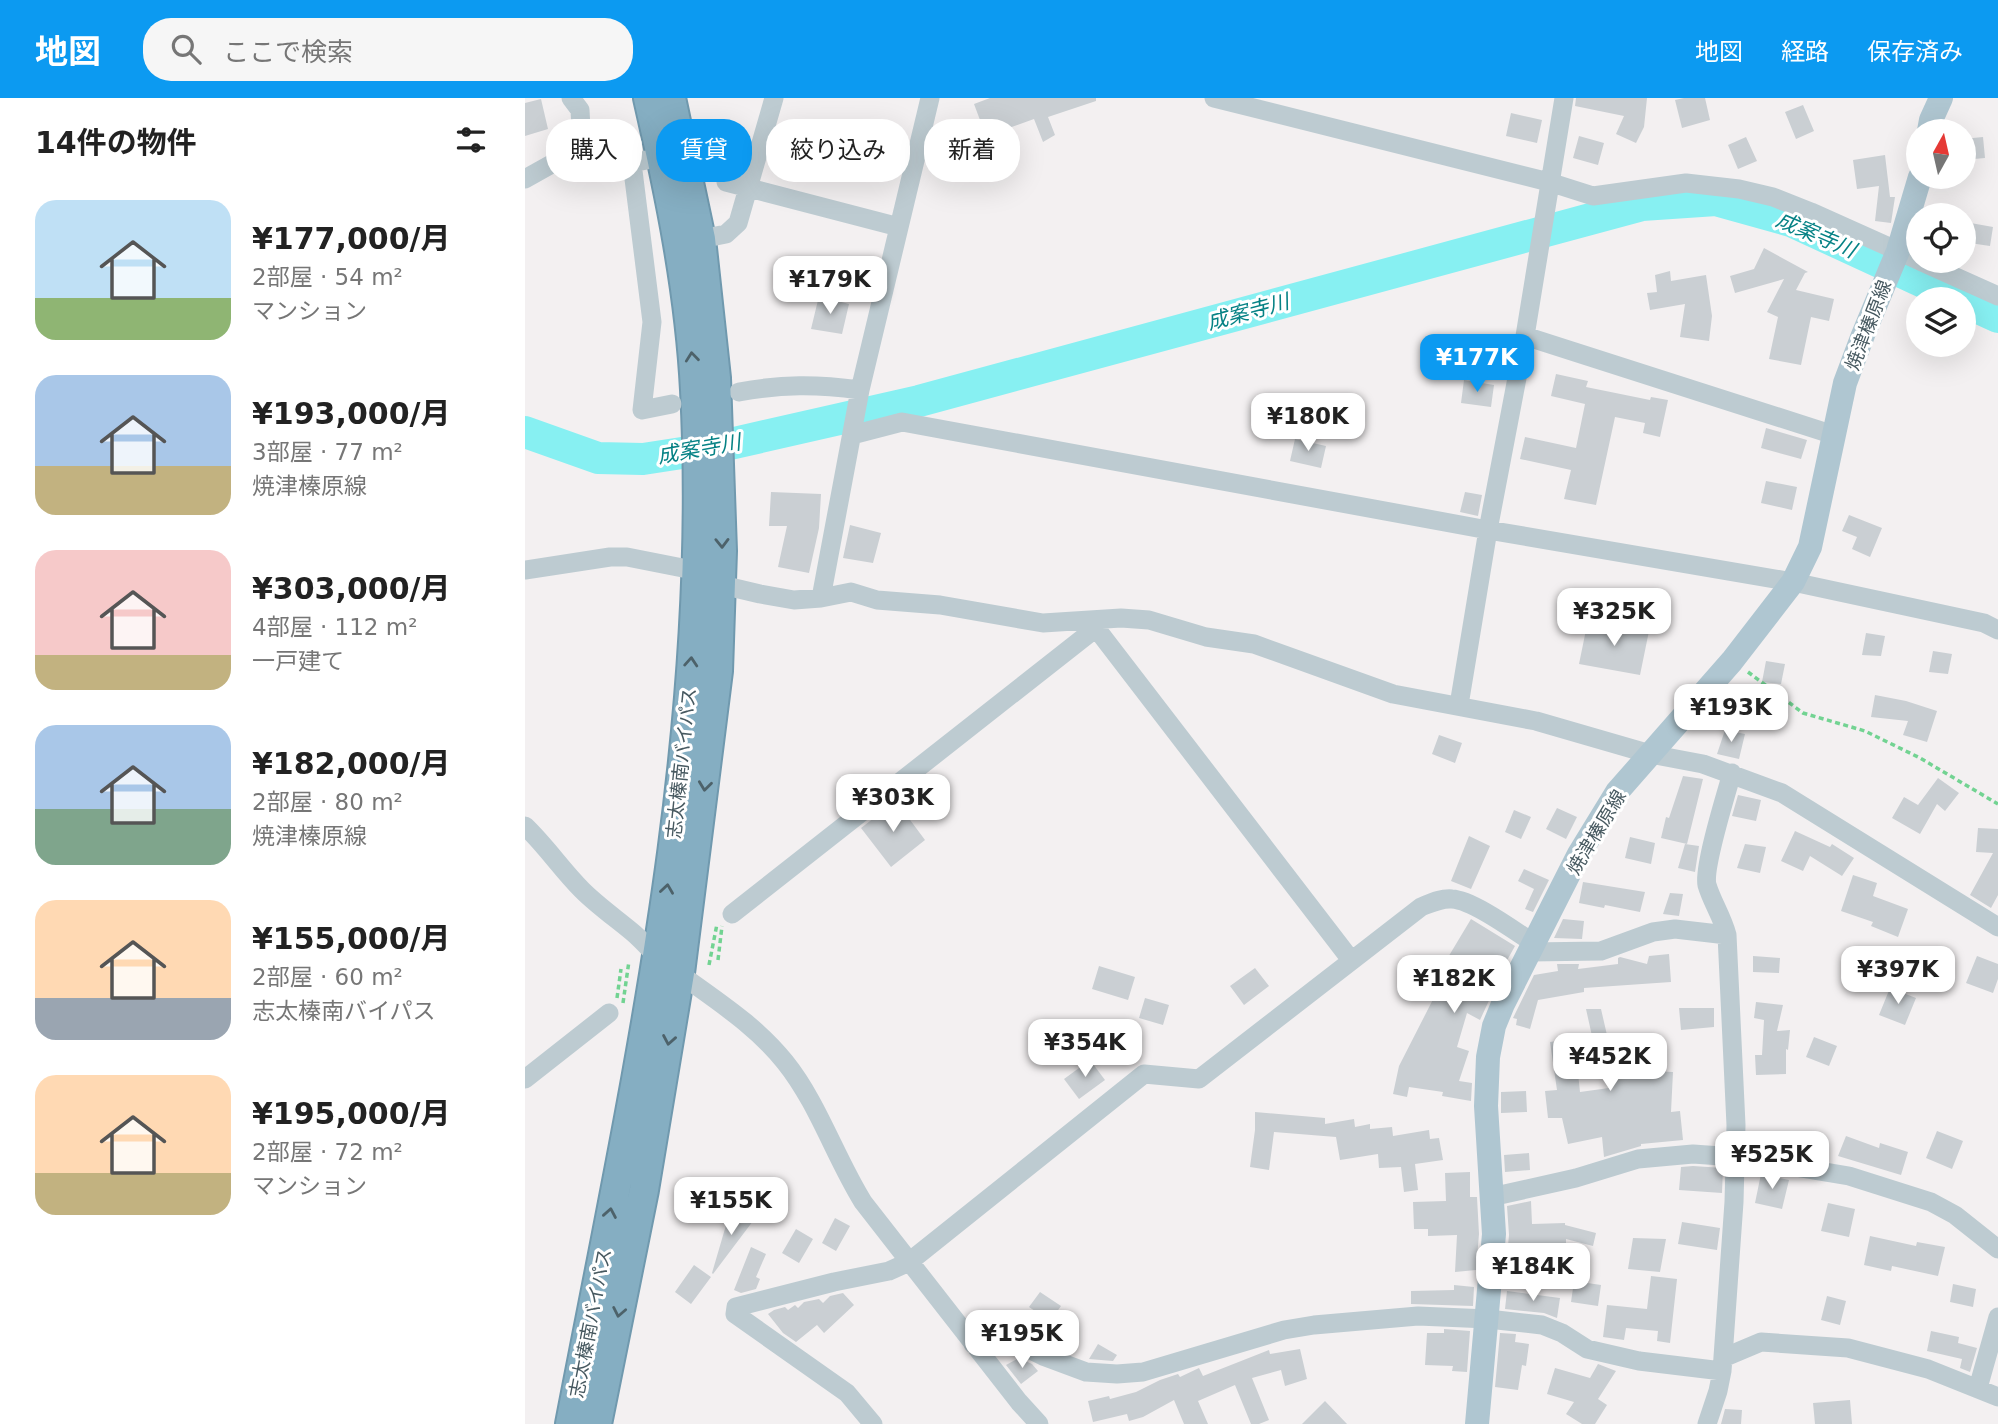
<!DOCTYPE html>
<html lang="ja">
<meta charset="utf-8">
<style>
body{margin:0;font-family:"DejaVu Sans","Noto Sans JP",sans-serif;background:#f6f6f6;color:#222;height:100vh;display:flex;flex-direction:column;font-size:26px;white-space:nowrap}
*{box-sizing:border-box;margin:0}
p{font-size:23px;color:#767676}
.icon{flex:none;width:38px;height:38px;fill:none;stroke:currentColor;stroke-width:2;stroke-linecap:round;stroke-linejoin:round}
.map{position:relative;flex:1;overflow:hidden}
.sheet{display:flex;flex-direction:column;background:#fff;width:525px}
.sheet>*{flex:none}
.guide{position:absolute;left:21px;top:21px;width:665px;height:63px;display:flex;gap:14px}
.needle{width:46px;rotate:8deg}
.fabs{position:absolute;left:1381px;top:21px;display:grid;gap:14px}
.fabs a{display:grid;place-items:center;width:70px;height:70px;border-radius:50%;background:#fff;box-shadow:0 7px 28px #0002;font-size:35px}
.price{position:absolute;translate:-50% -60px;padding:0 16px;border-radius:14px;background:#fff;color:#222;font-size:23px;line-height:46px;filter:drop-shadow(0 2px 4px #0008)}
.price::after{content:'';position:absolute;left:50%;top:42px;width:21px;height:16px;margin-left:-10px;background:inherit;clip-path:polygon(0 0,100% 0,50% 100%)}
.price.selected{background:#0c9af1;color:#fff}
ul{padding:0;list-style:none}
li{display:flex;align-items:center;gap:21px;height:175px;padding:0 35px}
li span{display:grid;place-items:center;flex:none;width:196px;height:140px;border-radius:21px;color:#555}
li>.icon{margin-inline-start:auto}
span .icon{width:84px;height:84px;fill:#fffc;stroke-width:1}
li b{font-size:30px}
h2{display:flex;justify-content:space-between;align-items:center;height:84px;padding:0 35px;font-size:30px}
.chip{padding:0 24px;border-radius:28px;background:#fff;box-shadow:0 7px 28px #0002;font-size:24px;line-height:63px}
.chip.selected{background:#0c9af1;color:#fff}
header{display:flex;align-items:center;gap:42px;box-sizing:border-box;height:98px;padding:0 35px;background:#0c9af1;color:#fff}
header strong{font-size:33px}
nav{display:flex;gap:38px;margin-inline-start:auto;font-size:24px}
.search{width:490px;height:63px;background:#f6f6f6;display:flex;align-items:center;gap:18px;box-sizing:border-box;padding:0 24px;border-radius:28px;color:#767676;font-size:26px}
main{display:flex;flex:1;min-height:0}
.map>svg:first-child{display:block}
</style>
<header>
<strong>地図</strong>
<div class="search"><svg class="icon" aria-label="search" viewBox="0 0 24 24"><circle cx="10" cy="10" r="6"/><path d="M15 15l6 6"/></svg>ここで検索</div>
<nav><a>地図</a><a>経路</a><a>保存済み</a></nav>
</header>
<main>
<section class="sheet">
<h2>14件の物件<svg class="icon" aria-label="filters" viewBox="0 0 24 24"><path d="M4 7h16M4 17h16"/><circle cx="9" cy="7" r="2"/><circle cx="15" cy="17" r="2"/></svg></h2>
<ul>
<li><span style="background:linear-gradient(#bfe0f5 70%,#8fb573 0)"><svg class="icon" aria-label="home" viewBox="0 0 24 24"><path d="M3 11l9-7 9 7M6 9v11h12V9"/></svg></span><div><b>¥177,000/月</b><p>2部屋 · 54 m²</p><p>マンション</p></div></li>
<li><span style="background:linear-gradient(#a9c7e8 65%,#c2b280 0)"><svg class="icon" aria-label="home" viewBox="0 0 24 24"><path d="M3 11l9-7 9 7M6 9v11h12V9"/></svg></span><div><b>¥193,000/月</b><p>3部屋 · 77 m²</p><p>焼津榛原線</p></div></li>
<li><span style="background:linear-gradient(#f6c9c9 75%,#c2b280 0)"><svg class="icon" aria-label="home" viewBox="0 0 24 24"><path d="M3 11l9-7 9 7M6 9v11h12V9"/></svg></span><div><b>¥303,000/月</b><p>4部屋 · 112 m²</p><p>一戸建て</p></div></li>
<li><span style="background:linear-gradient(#a9c7e8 60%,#7fa58c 0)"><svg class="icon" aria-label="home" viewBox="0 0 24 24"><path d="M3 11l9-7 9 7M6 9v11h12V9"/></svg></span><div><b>¥182,000/月</b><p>2部屋 · 80 m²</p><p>焼津榛原線</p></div></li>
<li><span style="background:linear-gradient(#ffd9b3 70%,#9aa5b1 0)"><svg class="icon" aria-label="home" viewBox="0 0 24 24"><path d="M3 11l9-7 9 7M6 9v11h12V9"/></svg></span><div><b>¥155,000/月</b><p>2部屋 · 60 m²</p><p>志太榛南バイパス</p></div></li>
<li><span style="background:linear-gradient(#ffd9b3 70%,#c2b280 0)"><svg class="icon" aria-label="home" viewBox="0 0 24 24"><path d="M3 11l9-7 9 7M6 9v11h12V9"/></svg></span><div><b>¥195,000/月</b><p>2部屋 · 72 m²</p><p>マンション</p></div></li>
</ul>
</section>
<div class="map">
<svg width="1473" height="1326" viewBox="0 0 1473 1326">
<rect width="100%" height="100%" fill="#f3f0f1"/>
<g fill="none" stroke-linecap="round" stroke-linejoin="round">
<path stroke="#87f0f2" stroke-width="32" d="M1438,203L1473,219
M0,334L73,360L118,361L183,351L394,303L1117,107L1191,102L1266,123L1435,201"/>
</g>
<path fill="#cacfd3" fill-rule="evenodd" d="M465,0H571V3L523,19L530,37L518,44L509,21L461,38L449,6Z
M1051,0H1122L1119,29L1111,45L1091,36L1099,18L1050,8Z
M1159,0H1180L1185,22L1157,30L1150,2Z
M16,1L23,31L0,38V5Z
M1278,7L1289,33L1271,41L1260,14Z
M986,15L1017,22L1012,45L981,38Z
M1054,38L1079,45L1073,67L1048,60Z
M1221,39L1232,63L1213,71L1203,47Z
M1458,39L1460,60L1438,62V41Z
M1360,57L1365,99H1370L1366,125L1350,123L1354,88L1332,91L1328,62Z
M1440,124L1468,129L1465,148L1438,144Z
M1239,150L1283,174L1280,175L1271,192L1309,201L1304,223L1286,219L1276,267L1244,261L1253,219L1242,214L1259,181L1210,195L1205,178L1229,171Z
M1145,173L1146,183L1181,177L1187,218L1184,243L1155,239L1160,206L1125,212L1122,195L1132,194L1130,177Z
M294,198L324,206L317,236L286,231Z
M1031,276L1063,283L1061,289L1125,302L1126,299L1143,302L1135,339L1118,335L1120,325L1090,319L1071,407L1039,401L1046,372L995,361L1000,339L1051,350L1060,306L1026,298Z
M939,282L969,287L966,309L936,305Z
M1241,330L1282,342L1276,361L1236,350Z
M770,341L801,348L796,370L765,363Z
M1241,383L1272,389L1267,412L1236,405Z
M246,394L296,396L294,430L284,475L253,469L262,428H244Z
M940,394L957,397L953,418L935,414Z
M1324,417L1357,430L1345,459L1327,451L1332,439L1317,433Z
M325,427L356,435L348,465L318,460Z
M1063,522L1124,533L1115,577L1054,566Z
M1341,535L1360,538L1356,558L1337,557Z
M1408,553L1427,556L1423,576L1404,574Z
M1241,563L1260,566L1256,586L1237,584Z
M1350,597L1381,603L1412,613L1402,644L1378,637L1383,623L1346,619Z
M1200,632L1220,636L1214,661L1192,656Z
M914,637L937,645L930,665L907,656Z
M1158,678L1178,681L1162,746L1136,740L1141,719L1144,720Z
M1413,680L1434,695L1420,713L1412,706L1395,736L1367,720L1379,699L1393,707Z
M1213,697L1236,702L1231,723L1207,718Z
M371,703L400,742L366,769L336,730Z
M1032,710L1052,719L1041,741L1021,731Z
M989,712L1006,719L996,741L980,734Z
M1453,730L1473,731V797L1466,810L1445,797L1468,755L1451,754Z
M1270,733L1305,749L1307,746L1329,760L1317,778L1285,758L1278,773L1256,763Z
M944,738L965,748L946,791L926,783Z
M1105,739L1130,745L1126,766L1100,760Z
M1160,746L1174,748L1170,774L1153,770Z
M1220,746L1241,749L1235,775L1212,770Z
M999,771L1024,782L1008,814L1000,811L1009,791L993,783Z
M1328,777L1352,785L1348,798L1383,811L1373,839L1346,828L1348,824L1316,813Z
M1058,784L1120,794L1115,814L1080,807L1079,810L1054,805Z
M1145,795L1158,796L1154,818L1138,816Z
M946,821L990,848L970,884L973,883L955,922L942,915L932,949L944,953L934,983L947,985L946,1003L917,998L918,994L884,989L882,999L868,996L874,968L922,874L916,871Z
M1038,821L1059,823L1057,841L1029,840Z
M1144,856L1146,884L1059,890V894L1013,902L1005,931L991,927L992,921L988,920L1009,877L1033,873L1032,866H1054L1053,871L1093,866V860L1095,859L1122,866L1124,858Z
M1228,858L1255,860L1254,875L1228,874Z
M1452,858L1473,866V881L1468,895L1441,885Z
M574,868L610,879L603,902L567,891Z
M730,870L744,888L719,907L705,888Z
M1365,890L1391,900L1380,927L1354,917Z
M620,900L644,907L638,927L614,920Z
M1231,904L1258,907L1252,933L1265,932L1263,952L1261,951V976L1231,977L1230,957H1237L1239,922L1229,920Z
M1154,910H1189V929L1156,932Z
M1061,911H1076L1082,937L1099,935L1105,972L1148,974L1146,1014L1155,1013L1158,1042L1116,1046V1048L1079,1059L1077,1039L1043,1046L1037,1020H1023L1020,993L1032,992L1025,944L1067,938ZM1079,961L1084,990L1055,994L1052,966Z
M1289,939L1312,948L1304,968L1281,959Z
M565,962L580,982L554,1001L539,981Z
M1001,993L1002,1014L976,1015V994Z
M730,1014L800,1020V1026L829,1021L830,1029L845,1026V1031L867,1029L868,1038L904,1032L905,1041L914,1040L918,1062L890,1066L893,1092L879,1094L876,1069L854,1070L853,1056L815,1062L811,1039L749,1034L744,1072L725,1069L730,1032Z
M1412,1033L1438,1043L1427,1071L1401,1060Z
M1321,1038L1354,1050L1355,1045L1383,1054L1376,1077L1313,1058Z
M1004,1055L1005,1072L980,1074L979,1057Z
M1168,1068L1198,1070L1197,1095L1154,1092L1156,1069Z
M945,1074V1099H952L954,1136L951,1172L930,1174L932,1137L903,1138V1131H889L888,1104L921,1103L920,1075Z
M1236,1076L1264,1082L1257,1111L1230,1105Z
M1006,1103L1007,1126L1040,1125V1127L1071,1135L1068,1148L1041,1141V1165L981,1169L984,1137L982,1108Z
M1303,1105L1330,1111L1324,1139L1296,1133Z
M204,1117L228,1123L188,1176L187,1175Z
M310,1120L325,1128L311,1153L297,1145Z
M1157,1124L1195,1130L1192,1152L1153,1146Z
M271,1131L288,1141L274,1165L257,1155Z
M1345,1138L1391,1148L1392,1144L1420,1149L1413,1178L1367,1168L1366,1173L1339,1167Z
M1108,1140L1141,1141L1135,1174L1103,1171Z
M226,1149L241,1156L231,1179L235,1181L231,1191L216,1195L209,1192Z
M169,1167L186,1179L166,1206L150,1194Z
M1126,1178L1152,1181L1145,1245L1132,1243L1133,1233L1101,1230L1099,1242L1078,1239L1082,1207L1122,1211Z
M1049,1183L1076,1187L1073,1208L1046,1204Z
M1428,1186L1451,1191L1448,1209L1425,1204Z
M929,1187L949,1189L948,1208L886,1206V1193L929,1192Z
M982,1193L1035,1200L1032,1220L1019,1215L980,1211Z
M515,1194L536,1208L522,1228L549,1244L542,1254L500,1236L513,1215L504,1209Z
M318,1195L329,1207L299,1235L292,1227L271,1244L258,1235L243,1216L249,1212L260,1209L263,1212L270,1207L273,1210L279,1204L294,1201L298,1205L305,1198Z
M1302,1198L1321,1203L1315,1227L1296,1222Z
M919,1231L945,1233L942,1274L927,1273L928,1268L900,1267L902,1235H919Z
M1406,1233L1434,1239L1433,1245L1452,1250L1445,1274L1435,1270L1437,1261L1402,1253Z
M975,1235L991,1236L990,1244L1004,1246L1001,1268L997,1267L993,1292L970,1289Z
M573,1246L592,1257L588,1263L564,1261Z
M775,1251L782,1281L760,1288L756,1272L727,1280L744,1322L734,1326H726L710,1287L673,1303L683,1326H659L649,1302L618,1319L604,1323L602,1316L568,1324L563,1303L584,1298L585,1301L611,1294L635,1282L653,1276L655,1279L674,1270L678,1278L744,1252L745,1256Z
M494,1260L507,1266L513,1273L496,1286L481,1267Z
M1073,1266L1091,1273L1073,1301L1082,1307L1070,1326H1057L1041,1316L1049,1304L1022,1296L1030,1270L1065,1280Z
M1325,1302L1327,1326H1290L1288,1305Z
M800,1303L822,1326H777Z
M1200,1311L1217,1312L1216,1326H1196Z"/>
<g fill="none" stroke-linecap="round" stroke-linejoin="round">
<g stroke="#7099ae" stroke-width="32">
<path id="highway" d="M45,1326C110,986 189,641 170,292C165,194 145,96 123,0
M72,1326L119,1092L155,875L193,573L197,453L191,280L176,141L146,0"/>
</g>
<path stroke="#72d392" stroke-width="3.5" stroke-dasharray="5 3.5" stroke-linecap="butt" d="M1223,574L1278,615L1340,633L1395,660L1473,706
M193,862L197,828
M184,867L192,826
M92,900L96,871
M98,905L104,863"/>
<path stroke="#bdcbd1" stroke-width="19" d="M46,0L55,12L57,49
M689,0L1024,84L1068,98L1161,85L1214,91L1248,99L1286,114L1393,162
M107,65L127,224L117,312L147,306
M0,81L57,49L107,65L136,59
M201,84L374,129
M176,141L201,136L213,125L249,0
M1395,163L1473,198
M1000,238L1309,337
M214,294C258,286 291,286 335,292
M327,337L377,324L963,432L1268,484L1459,525L1473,532
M0,472L85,459H102L173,473
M197,487L235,496L269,502L296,500L326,494L352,502L415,507L518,525L596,520L624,522L681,539L729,546L868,596L1011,623L1125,656L1178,666L1257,695L1473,829
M296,500L335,292L405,0
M571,530L826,862
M934,607L963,432L1000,238L1039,0
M0,728C21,748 37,772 57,792C72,807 89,819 106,833C116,841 124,851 133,859C176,894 225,920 260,964C293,1005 310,1059 338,1104L494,1304L514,1326
M207,816L571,530L566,523
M1005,854L1076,853L1128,834L1150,831L1202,837
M0,981L84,915
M966,1099L1051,1080L1113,1061L1168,1056L1210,1059L1324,1078L1406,1104L1430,1117L1473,1151
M448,1246L467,1233L518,1258L561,1274L592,1276L618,1274L759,1232L789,1227L893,1218L963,1221L1017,1227L1037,1235L1062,1251L1114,1263L1197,1273
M1198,1260L1236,1244L1323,1250L1403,1271L1473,1299
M1453,1290L1473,1219
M348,1326L322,1295L210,1216L211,1209L309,1184L364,1173L384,1164L619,976L674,981L896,809C906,805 916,800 927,801C948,802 991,834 1010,846
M1182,1326L1193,1293L1197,1273L1209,1104L1211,1027L1202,837C1197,818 1187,804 1182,787C1178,770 1201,696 1207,675"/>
<path stroke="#afc6d1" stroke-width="24" d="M1404,33L1406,22L1416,0
M952,1326L969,1136L961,1008L963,959L969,928L978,906L1054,756L1092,694L1207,563L1268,484L1285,449L1320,285L1338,237L1373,153L1395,79"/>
<use href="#highway" stroke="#85aec2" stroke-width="28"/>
</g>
<defs><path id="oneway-chevron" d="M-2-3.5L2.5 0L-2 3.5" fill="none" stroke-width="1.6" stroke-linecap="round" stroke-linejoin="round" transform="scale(1.75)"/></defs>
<g stroke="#4d626a">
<use href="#oneway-chevron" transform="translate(167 259) rotate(-96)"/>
<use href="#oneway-chevron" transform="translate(197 445) rotate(89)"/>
<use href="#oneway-chevron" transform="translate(166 564) rotate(-86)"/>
<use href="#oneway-chevron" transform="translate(180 688) rotate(97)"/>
<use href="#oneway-chevron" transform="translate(142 791) rotate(-82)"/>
<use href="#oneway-chevron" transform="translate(144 942) rotate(100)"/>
<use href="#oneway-chevron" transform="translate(85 1115) rotate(-80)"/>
<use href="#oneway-chevron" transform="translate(94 1214) rotate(101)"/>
</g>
<g text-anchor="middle" stroke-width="6" stroke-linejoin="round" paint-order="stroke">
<g font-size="19" fill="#475960" stroke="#fff">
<text transform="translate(1343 227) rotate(-69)" y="7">焼津榛原線</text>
<text transform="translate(156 665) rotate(-84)" y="7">志太榛南バイパス</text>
<text transform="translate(1071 734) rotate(-59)" y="7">焼津榛原線</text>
<text transform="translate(65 1225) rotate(-79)" y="7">志太榛南バイパス</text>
</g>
<g font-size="21" font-style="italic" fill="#068285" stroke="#fff">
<text transform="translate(1291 137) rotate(23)" y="7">成案寺川</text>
<text transform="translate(723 214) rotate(-15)" y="7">成案寺川</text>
<text transform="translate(174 351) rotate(-10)" y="7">成案寺川</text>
</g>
</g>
</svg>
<div class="fabs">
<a><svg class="needle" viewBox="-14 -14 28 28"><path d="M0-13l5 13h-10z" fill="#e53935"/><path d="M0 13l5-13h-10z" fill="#767676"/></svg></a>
<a><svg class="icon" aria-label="locate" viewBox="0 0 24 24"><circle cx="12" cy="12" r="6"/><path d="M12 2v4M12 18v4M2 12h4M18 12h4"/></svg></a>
<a><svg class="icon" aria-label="layers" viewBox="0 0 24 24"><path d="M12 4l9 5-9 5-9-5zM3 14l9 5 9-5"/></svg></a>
</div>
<b class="price" style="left:305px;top:218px">¥179K</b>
<b class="price selected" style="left:952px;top:296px">¥177K</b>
<b class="price" style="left:783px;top:355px">¥180K</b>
<b class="price" style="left:1089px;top:550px">¥325K</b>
<b class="price" style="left:1206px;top:646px">¥193K</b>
<b class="price" style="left:368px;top:736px">¥303K</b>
<b class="price" style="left:1373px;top:908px">¥397K</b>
<b class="price" style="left:929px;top:917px">¥182K</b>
<b class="price" style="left:560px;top:981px">¥354K</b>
<b class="price" style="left:1085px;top:995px">¥452K</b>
<b class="price" style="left:1247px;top:1093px">¥525K</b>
<b class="price" style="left:206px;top:1139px">¥155K</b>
<b class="price" style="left:1008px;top:1205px">¥184K</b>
<b class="price" style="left:497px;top:1272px">¥195K</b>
<div class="guide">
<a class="chip">購入</a>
<a class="chip selected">賃貸</a>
<a class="chip">絞り込み</a>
<a class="chip">新着</a>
</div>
</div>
</main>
